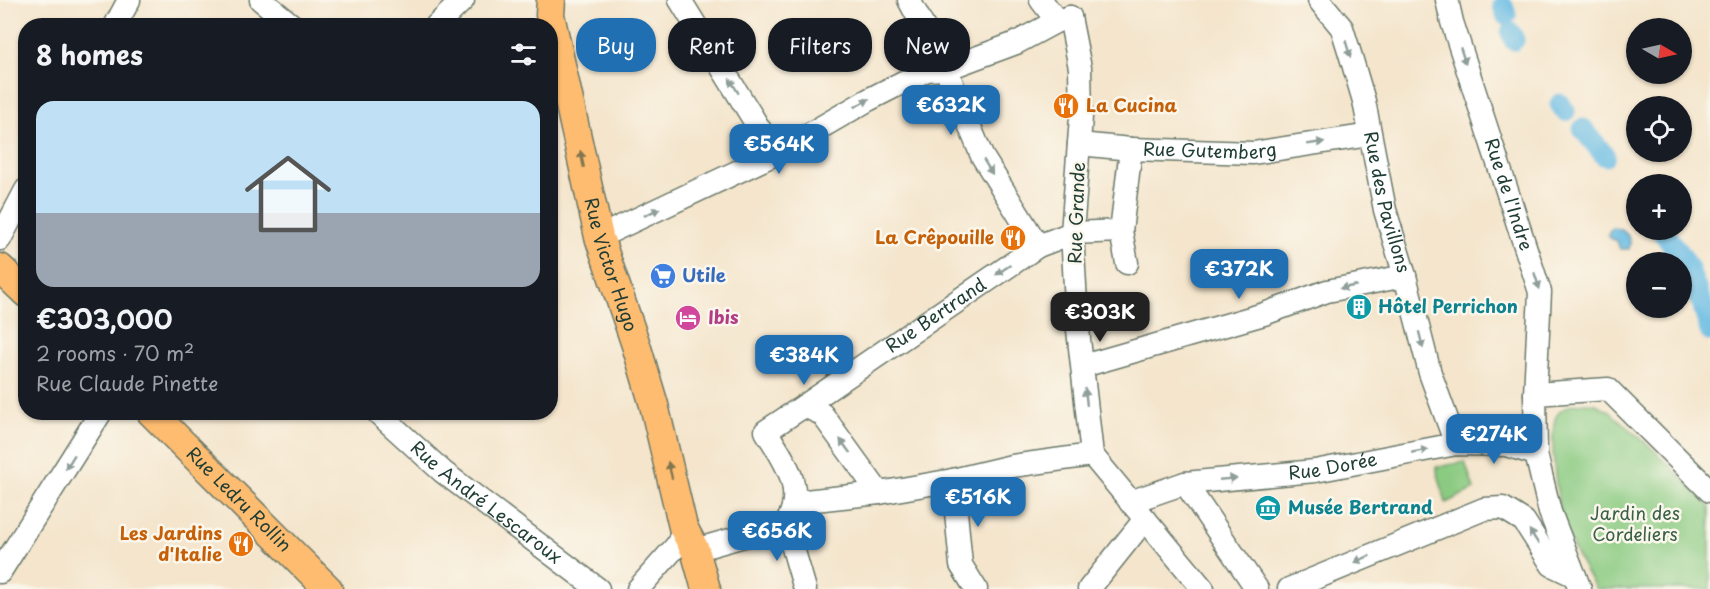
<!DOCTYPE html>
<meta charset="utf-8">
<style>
body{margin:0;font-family:"Playpen Sans",sans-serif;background:#242831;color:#f1f3f6;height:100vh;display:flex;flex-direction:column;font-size:22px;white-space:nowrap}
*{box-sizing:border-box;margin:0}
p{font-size:20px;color:#9ea1a6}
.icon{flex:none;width:33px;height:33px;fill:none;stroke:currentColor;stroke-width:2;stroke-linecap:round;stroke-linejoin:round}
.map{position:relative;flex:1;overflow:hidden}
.sheet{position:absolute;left:18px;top:18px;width:540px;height:402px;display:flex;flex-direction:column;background:#171b24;border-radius:24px;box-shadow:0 2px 4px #0004}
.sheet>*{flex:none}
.guide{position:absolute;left:576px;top:18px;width:570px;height:54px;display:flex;gap:12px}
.needle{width:39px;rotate:99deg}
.buttons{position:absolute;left:1626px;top:18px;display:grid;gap:12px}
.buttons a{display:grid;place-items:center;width:66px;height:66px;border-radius:50%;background:#171b24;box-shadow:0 2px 4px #0004;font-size:30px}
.price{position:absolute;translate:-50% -51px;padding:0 14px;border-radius:12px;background:#1f6fb2;color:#fff;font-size:20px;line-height:39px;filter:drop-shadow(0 2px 3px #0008)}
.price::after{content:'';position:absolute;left:50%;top:36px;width:18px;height:14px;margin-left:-9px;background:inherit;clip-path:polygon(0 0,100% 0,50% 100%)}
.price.on{background:#222;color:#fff}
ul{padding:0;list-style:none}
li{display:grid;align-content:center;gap:12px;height:318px;padding:0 18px}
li+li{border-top:2px solid #363941}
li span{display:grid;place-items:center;height:186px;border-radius:18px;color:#555}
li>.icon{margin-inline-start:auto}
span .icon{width:108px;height:108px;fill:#fffc;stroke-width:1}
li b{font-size:26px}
h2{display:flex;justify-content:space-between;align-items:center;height:72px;padding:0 18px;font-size:26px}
.tag{padding:0 21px;border-radius:24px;background:#171b24;box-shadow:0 2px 4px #0004;font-size:21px;line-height:54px}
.tag.on{background:#1f6fb2;color:#fff}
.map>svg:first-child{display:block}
</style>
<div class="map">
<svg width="1710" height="589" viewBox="0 0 1710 589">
<rect width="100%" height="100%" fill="#fbf7ec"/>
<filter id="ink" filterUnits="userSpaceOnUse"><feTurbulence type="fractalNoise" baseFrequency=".0167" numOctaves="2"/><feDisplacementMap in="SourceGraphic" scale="12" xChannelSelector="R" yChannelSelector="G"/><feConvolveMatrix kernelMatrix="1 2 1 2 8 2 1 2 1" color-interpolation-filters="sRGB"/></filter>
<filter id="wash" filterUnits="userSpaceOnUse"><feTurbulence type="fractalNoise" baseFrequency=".008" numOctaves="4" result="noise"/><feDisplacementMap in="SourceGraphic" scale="24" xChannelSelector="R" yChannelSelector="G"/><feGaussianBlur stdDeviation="1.35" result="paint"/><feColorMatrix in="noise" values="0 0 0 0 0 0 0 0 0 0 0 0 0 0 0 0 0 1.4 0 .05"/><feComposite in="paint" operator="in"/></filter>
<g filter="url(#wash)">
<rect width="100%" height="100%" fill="#f4e5cc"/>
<path fill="#8aca81" stroke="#54845a" stroke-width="1.5" d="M1586,403L1596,404L1609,411L1655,451L1710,507V589H1596C1584,569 1572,548 1564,526C1558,508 1547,430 1557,415C1564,405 1575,404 1586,403Z
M1465,462L1474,489L1446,503L1436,467Z"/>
<path fill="#67bbe3" stroke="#437c8c" stroke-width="1.5" d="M1612,228C1624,228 1633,237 1629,249H1620L1617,241L1610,238L1608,234Z"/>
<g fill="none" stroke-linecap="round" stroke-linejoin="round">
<path stroke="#67bbe3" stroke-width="21" d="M1503,6L1506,15
M1511,33L1514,40
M1560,104L1565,111
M1583,129L1605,156
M1661,230L1683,258
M1688,267L1702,304
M1704,310L1710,331"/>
</g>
</g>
<g filter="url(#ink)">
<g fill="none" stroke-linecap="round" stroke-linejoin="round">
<g stroke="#6a7869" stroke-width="25">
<g id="minor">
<path d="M261,0L293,26"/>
<path d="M680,0L775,154"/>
<path d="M909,0L946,69L982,156L1038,246"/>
<path d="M1041,0L1057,21"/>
<path id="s1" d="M1319,0L1342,28L1351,57L1364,101L1385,210L1405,276L1430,373L1456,444"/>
<path id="s2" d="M1447,0L1452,22L1540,292L1535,394L1536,454L1550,512L1580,589"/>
<path d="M1070,17L1080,68L1081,117L1072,233L1077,321L1092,455L1203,589"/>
<path d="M115,26L129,0"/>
<path d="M436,26L463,0"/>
<path d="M1079,144L1131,149"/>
<path d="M599,237L775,154L868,100L927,70L946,69L1016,43L1057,21L1070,17"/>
<path d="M0,239L26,190"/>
<path id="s3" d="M1127,263L1121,231L1131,149L1253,153L1370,135"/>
<path d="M1083,366L1264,314L1327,291L1405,276"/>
<path d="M1535,394L1608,389L1710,491"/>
<path id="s4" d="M804,406L1038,246L1072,233L1121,231"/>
<path id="s5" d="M377,412L443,472L598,589"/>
<path d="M953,480L961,565L976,589"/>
<path d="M1185,483L1257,589"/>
<path d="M796,502L879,493L953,480L1012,466L1092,455"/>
<path id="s6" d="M1130,502L1185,483L1315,471L1456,444L1506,445L1536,454"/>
<path d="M786,524C807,489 784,461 766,431L804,406L822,414L879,493"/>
<path d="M786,524L805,589"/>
<path d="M695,550L786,524"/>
<path d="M0,572L101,412"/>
<path d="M638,589L678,544L683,527"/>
<path d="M1089,589L1145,519"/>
<path d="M1289,589L1484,509L1503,508L1524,521L1552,565L1575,576"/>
</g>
</g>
<g stroke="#6a7869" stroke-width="31">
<g id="major">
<path id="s7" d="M551,0L550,15L599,237L636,345L654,405L683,527L695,550L706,589"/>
<path d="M0,268L26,293"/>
<path id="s8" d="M151,412L328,589"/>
</g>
</g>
<use href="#minor" stroke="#fff" stroke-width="22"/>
<use href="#major" stroke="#febc70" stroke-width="28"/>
</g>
<defs><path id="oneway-solid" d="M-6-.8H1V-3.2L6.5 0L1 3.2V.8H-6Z" transform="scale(1.5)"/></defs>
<g fill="#8f9e9a">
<use href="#oneway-solid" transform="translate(1348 49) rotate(73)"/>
<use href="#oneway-solid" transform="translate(1463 56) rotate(72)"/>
<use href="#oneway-solid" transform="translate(734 86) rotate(-122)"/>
<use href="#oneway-solid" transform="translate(862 103) rotate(-30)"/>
<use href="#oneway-solid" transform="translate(1316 143) rotate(-9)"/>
<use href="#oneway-solid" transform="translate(988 167) rotate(58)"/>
<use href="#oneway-solid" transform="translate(652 212) rotate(-25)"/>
<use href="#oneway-solid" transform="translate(1003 270) rotate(146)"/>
<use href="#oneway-solid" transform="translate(1537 281) rotate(72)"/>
<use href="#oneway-solid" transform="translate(1348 287) rotate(169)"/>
<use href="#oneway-solid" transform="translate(1421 340) rotate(76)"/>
<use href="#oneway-solid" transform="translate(1086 397) rotate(-96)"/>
<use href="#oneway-solid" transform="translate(845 446) rotate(-126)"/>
<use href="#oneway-solid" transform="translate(1420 451) rotate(-11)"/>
<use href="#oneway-solid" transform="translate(70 462) rotate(122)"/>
<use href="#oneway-solid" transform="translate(1228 479) rotate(-5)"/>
<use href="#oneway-solid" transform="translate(1534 537) rotate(-123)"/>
<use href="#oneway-solid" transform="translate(1362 559) rotate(158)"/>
</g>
<g fill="#83764f">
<use href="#oneway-solid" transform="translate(582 159) rotate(-102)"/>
<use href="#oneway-solid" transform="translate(670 470) rotate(-104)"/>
</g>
</g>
<defs>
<g id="restaurant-disc" transform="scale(1.35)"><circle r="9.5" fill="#e8710a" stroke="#fbf7ec"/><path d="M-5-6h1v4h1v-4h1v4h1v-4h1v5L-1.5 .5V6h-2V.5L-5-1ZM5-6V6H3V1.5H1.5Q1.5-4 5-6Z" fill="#fff"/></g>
<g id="supermarket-disc" transform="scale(1.35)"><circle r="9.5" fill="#3f7fe0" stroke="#fbf7ec"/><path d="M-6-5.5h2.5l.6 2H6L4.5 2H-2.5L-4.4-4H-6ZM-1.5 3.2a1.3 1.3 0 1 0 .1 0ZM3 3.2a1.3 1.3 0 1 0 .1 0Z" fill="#fff"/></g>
<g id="building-disc" transform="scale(1.35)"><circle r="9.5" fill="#0f9aa8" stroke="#fbf7ec"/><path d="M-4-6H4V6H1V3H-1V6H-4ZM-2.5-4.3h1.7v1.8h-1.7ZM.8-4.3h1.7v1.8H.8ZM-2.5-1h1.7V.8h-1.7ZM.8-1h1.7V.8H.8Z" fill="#fff"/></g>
<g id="hotel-disc" transform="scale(1.35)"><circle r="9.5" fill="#d1479c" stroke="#fbf7ec"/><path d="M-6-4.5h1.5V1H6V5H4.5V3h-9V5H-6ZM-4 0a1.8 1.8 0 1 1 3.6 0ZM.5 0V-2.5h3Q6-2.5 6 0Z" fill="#fff"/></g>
<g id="museum-disc" transform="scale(1.35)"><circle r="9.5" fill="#0f9aa8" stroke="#fbf7ec"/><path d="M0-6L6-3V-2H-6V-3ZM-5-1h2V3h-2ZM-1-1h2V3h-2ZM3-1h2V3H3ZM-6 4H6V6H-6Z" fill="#fff"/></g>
</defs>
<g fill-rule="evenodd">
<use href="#restaurant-disc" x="1066" y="106"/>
<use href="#restaurant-disc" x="1013" y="238"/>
<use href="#supermarket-disc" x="663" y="276"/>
<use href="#building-disc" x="1359" y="307"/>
<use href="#hotel-disc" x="688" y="318"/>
<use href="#museum-disc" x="1268" y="508"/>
<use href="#restaurant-disc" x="241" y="544"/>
</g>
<g text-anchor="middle" stroke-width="5" stroke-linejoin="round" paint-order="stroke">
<g font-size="18" font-weight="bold" fill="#c56008" stroke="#fbf7ec" text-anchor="end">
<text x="1086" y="112" text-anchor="start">La Cucina</text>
<text x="994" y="244">La Crêpouille</text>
<text x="222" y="540">Les Jardins<tspan x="222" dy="21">d'Italie</tspan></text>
</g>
<g font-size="18" fill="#1f3d34" stroke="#fbf7ec">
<text dy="6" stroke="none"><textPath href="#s3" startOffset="194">Rue Gutemberg</textPath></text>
<text dy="6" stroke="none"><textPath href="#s2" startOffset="204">Rue de l'Indre</textPath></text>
<text dy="6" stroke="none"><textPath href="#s1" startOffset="216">Rue des Pavillons</textPath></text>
<text transform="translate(1077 213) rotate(-88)" y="6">Rue Grande</text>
<text dy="6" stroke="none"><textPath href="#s7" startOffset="272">Rue Victor Hugo</textPath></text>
<text dy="6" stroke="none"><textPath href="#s4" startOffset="160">Rue Bertrand</textPath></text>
<text dy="6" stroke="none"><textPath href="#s6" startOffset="207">Rue Dorée</textPath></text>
<text dy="6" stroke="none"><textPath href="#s8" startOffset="124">Rue Ledru Rollin</textPath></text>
<text dy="6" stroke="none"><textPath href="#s5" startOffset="142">Rue André Lescaroux</textPath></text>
</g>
<g font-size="18" font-weight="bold" fill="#366cbe" stroke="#fbf7ec" text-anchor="start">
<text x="682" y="282">Utile</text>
</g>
<g font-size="18" font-weight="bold" fill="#0d838f" stroke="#fbf7ec" text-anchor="start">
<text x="1378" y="313">Hôtel Perrichon</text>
<text x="1288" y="514">Musée Bertrand</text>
</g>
<g font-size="18" font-weight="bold" fill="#b23c85" stroke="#fbf7ec" text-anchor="start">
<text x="708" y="324">Ibis</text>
</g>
<g font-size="18" fill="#3a6047" stroke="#fbf7ec">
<text x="1635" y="520">Jardin des<tspan x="1635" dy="21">Cordeliers</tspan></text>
</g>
</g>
</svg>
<div class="buttons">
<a><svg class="needle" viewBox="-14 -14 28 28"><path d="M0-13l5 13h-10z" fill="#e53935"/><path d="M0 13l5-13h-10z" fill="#9ea1a6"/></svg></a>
<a><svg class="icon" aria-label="locate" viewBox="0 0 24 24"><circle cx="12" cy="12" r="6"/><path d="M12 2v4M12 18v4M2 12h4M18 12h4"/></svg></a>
<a>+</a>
<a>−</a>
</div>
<b class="price" style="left:951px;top:136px">€632K</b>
<b class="price" style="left:779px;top:175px">€564K</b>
<b class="price" style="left:1239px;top:300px">€372K</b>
<b class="price on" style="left:1100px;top:343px">€303K</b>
<b class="price" style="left:804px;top:386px">€384K</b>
<b class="price" style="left:1494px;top:465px">€274K</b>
<b class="price" style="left:978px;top:528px">€516K</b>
<b class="price" style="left:777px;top:562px">€656K</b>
<div class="guide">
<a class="tag on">Buy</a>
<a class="tag">Rent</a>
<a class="tag">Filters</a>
<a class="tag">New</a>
</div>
<section class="sheet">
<h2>8 homes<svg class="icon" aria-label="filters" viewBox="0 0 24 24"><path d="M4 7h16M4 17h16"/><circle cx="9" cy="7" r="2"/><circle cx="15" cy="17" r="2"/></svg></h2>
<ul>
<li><span style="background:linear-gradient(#bfe0f5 60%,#9aa5b1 0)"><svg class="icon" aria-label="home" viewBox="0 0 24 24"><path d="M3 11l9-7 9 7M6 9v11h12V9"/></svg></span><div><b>€303,000</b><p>2 rooms · 70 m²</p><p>Rue Claude Pinette</p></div></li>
</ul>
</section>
</div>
